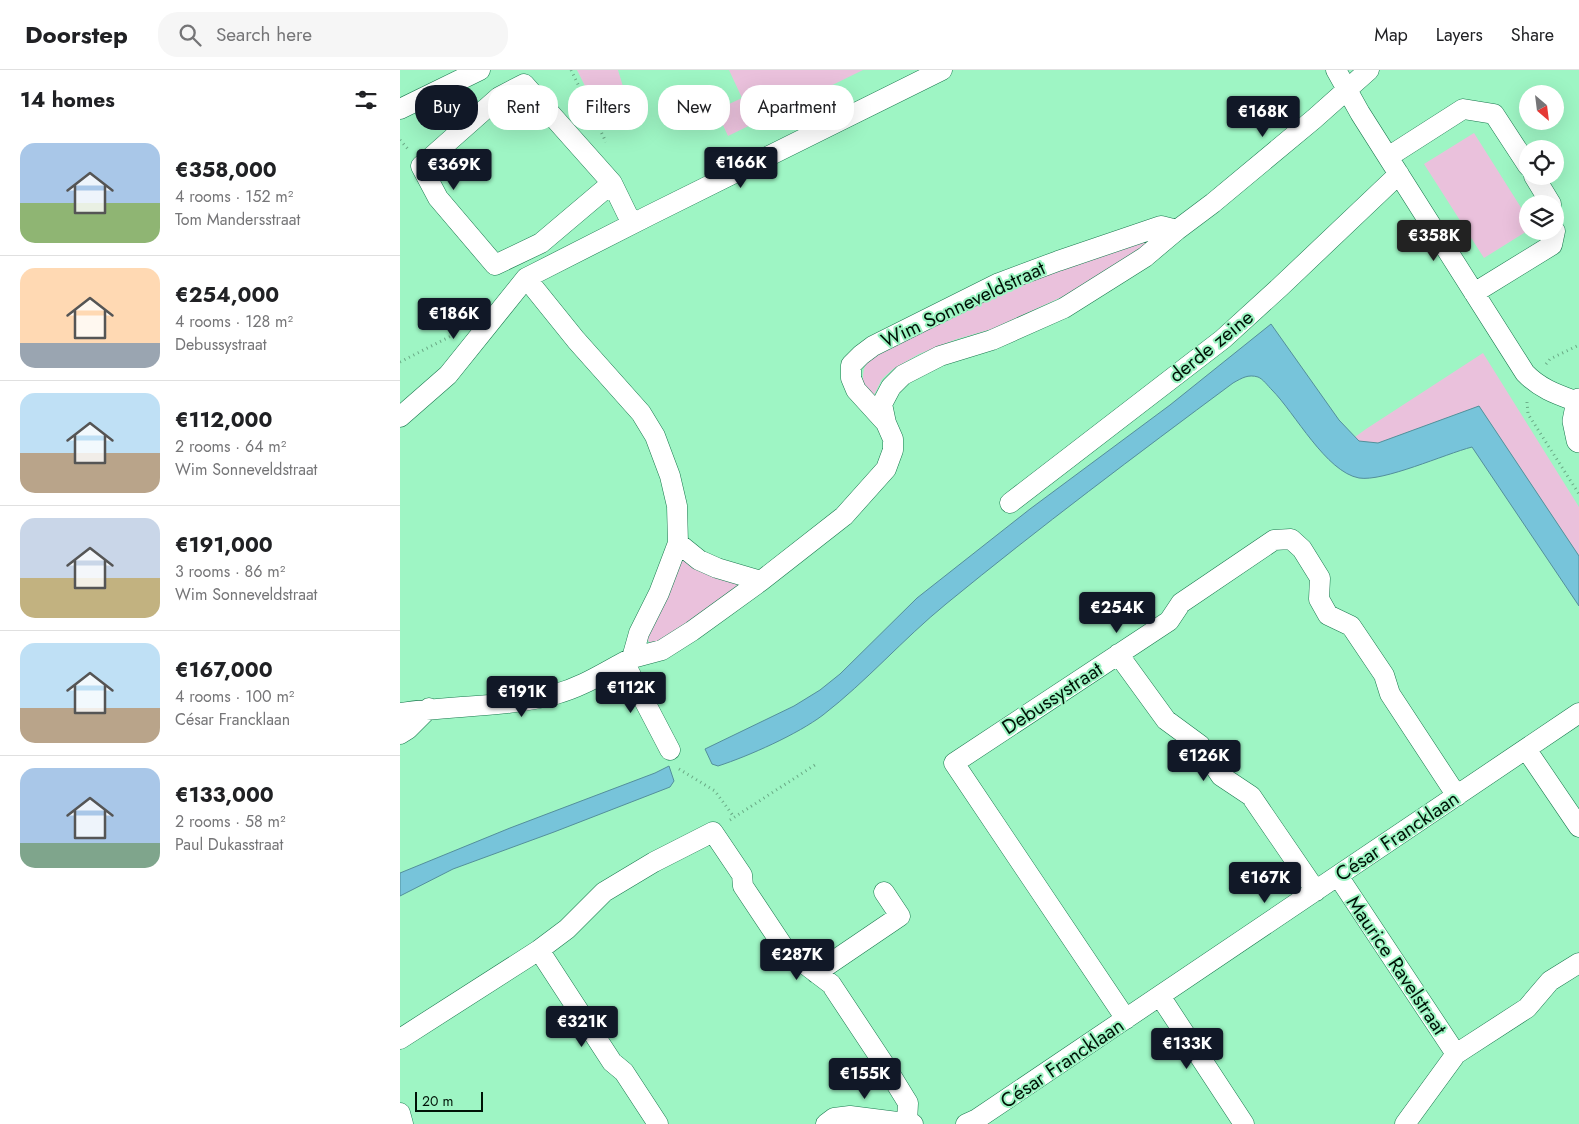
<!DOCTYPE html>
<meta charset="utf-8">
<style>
body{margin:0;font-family:Jost,sans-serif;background:#f6f6f6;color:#202124;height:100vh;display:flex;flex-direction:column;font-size:19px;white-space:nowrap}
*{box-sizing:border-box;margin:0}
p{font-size:16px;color:#757577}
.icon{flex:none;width:28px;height:28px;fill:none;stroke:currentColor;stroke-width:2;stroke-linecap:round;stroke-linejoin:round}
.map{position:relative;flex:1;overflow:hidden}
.details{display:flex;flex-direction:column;background:#fff;width:400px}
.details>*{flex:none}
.guide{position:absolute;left:15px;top:15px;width:475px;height:45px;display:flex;gap:10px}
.needle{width:32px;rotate:152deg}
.fabs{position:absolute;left:1119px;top:15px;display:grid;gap:10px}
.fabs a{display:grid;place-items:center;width:45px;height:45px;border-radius:50%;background:#fff;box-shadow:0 5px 20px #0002;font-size:25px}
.scale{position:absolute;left:15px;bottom:12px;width:68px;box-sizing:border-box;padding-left:5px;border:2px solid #001307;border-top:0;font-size:14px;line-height:18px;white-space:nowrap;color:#001307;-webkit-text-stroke:4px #9ef5c4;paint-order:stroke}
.price{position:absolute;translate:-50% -42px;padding:0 11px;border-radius:5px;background:#111827;color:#fff;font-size:16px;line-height:32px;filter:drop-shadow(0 1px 2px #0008)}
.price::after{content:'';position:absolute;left:50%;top:30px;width:15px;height:11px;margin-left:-8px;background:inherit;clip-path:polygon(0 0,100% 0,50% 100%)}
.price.on{background:#222;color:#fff}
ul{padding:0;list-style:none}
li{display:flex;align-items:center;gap:15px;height:125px;padding:0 20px}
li+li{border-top:1px solid #e0e0e0}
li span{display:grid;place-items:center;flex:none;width:140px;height:100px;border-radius:15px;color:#555}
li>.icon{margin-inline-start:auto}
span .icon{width:60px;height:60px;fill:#fffc;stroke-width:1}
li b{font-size:21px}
h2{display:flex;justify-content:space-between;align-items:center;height:60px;padding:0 20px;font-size:21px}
.tag{padding:0 18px;border-radius:20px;background:#fff;box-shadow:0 5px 20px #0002;font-size:18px;line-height:45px}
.tag.on{background:#111827;color:#fff}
header{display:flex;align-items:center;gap:30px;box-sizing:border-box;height:70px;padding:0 25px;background:#fff;border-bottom:1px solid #e0e0e0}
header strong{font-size:24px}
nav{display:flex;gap:28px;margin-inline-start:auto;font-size:18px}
.search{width:350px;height:45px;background:#f6f6f6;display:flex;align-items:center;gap:12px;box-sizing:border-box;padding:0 18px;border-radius:20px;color:#757577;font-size:19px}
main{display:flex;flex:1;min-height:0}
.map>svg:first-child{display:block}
</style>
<header>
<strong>Doorstep</strong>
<div class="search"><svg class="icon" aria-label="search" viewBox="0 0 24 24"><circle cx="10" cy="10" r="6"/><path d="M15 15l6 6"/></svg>Search here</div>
<nav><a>Map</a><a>Layers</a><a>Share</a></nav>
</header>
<main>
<section class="details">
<h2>14 homes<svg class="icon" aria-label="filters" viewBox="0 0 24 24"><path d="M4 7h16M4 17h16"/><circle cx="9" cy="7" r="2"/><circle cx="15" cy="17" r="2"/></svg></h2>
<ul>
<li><span style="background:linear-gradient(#a9c7e8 60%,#8fb573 0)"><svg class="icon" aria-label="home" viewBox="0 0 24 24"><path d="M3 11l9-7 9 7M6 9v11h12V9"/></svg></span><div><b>€358,000</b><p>4 rooms · 152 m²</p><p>Tom Mandersstraat</p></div></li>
<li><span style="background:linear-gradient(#ffd9b3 75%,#9aa5b1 0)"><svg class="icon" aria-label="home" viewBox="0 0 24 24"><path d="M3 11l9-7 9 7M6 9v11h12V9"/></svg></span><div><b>€254,000</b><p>4 rooms · 128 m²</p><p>Debussystraat</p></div></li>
<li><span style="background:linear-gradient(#bfe0f5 60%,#b9a48a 0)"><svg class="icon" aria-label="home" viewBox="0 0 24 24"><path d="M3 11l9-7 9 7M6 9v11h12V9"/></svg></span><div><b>€112,000</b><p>2 rooms · 64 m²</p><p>Wim Sonneveldstraat</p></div></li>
<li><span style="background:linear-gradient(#c9d6e8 60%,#c2b280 0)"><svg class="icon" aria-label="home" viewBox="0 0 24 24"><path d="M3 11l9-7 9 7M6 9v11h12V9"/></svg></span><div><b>€191,000</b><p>3 rooms · 86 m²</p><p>Wim Sonneveldstraat</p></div></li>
<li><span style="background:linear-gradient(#bfe0f5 65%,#b9a48a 0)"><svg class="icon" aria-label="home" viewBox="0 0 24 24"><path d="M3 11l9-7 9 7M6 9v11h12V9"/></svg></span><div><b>€167,000</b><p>4 rooms · 100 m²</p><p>César Francklaan</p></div></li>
<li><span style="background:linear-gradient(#a9c7e8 75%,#7fa58c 0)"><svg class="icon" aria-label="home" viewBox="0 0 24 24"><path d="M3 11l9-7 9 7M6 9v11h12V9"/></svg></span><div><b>€133,000</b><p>2 rooms · 58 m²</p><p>Paul Dukasstraat</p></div></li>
</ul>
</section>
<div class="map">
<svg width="1179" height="1054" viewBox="0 0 1179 1054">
<rect width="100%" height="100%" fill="#9ef5c4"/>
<path fill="#eac1dc" d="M177,0H218L228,33L222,46L205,56Z
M329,0H463L328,66L316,40L342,28Z
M1074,63L1127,147V161L1084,188L1024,94Z
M747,167L750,172L677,220L592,259L557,269L519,284L493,299L482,309L473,327L464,319C461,299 464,293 479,281L605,219Z
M1083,283L1179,437V486L1079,336L978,373L959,371L955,367L966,359Z
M286,490L337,512V518L294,550L254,574L249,572L246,566L280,491Z"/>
<path fill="#77c4da" stroke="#538f9b" d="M871,254L939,350L959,371L978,373L1079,336L1179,486V536L1072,377C1045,384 983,412 959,408C926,402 895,343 872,320C868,316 863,309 858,307C848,304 842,308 833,313C736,385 640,457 546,534C503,569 467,611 423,645C398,664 349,686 318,696L312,694L305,679L394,636L420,620L440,604L517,528L630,439L770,335Z
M269,696L274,711L270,717L154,762L53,799L0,826V803L110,758L255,703Z"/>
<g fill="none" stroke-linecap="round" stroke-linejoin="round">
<g stroke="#18784d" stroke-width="21">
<path id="minor" d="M936,0L960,43L1125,303C1140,319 1159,325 1178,332
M0,39L80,0
M988,87L1063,39L1094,44L1128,96
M1134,106L1151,134
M212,113L124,14L99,27L21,96L38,128L95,195L141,173L212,113L232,154
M1074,223L1152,175L1155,161
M0,347L48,305L126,208L250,145L542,0
M486,353L456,320L451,308V295L461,285L473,276L599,213L658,191L761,156L777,160
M610,433L823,269L880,217L999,104
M278,473L299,490L317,498L361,511
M718,584L766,650L800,675L821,706L851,726L916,821
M232,588L262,580L292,561L361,511L444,446L486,399L493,380V369L486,353L482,334L491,317L503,305L540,286L592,270L664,238L745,187L777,160L813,133L914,49L969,0
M224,592L270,680
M0,643C51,635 106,638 156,624C185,616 206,601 232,588L239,563L259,523L278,473L277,436L270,406L255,366L241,343L176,270L126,208
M0,664L8,659L29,638
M1126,679L1179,757
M938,806L1056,984
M139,880L212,992L224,1002L258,1054
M416,903L500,846L484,822
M760,926L844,1054
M726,949L554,693L769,551L781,533L874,470L891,469L902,479L920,508L919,529L928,545L951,556L984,605L990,624L1057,726
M0,969L139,880L167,859L204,822L254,792L313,762L342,805L343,816L385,879L431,914L484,994L508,1033L507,1053
M0,1043L3,1054
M426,1054L434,1048L450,1046L513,1054
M566,1054L577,1049L1179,643
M1005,1054L1056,984L1127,938L1150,911L1179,893"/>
</g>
<g stroke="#18784d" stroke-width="26">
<path id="tertiary" d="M1179,331L1175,351L1179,370"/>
</g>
<path stroke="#69a985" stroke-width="3" stroke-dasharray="1 4" stroke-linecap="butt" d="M171,0L206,72
M0,70L8,79
M0,292L51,266
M1146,294L1150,289L1179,275
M1127,332L1128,344L1179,424
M279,699L315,721L334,747
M330,750L418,693"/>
<use href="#minor" stroke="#fff" stroke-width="20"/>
<use href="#tertiary" stroke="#fff" stroke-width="25"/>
</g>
<g text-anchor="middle" stroke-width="4" stroke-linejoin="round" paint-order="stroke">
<g font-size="20" fill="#001307" stroke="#9ef5c4">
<text transform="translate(563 234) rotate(-25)" y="7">Wim Sonneveldstraat</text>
<text transform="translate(811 276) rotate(-39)" y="7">derde zeine</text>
<text transform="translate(652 628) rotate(-33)" y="7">Debussystraat</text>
<text transform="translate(997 766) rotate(-34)" y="7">César Francklaan</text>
<text transform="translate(997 895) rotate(56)" y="7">Maurice Ravelstraat</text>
<text transform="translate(662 993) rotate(-34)" y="7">César Francklaan</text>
</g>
</g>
</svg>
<div class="fabs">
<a><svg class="needle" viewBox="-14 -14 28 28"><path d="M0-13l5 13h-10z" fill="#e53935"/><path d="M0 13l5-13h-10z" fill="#757577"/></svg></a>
<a><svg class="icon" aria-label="locate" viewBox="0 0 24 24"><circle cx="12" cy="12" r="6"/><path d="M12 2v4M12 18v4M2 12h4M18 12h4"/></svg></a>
<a><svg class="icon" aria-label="layers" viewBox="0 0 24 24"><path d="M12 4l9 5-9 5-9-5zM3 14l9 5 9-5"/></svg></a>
</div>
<div class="scale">20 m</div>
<b class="price" style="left:863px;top:68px">€168K</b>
<b class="price" style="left:341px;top:119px">€166K</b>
<b class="price" style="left:54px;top:121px">€369K</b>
<b class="price on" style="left:1034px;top:192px">€358K</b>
<b class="price" style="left:54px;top:270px">€186K</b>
<b class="price" style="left:717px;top:564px">€254K</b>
<b class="price" style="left:231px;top:644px">€112K</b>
<b class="price" style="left:122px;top:648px">€191K</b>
<b class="price" style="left:804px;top:712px">€126K</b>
<b class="price" style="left:865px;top:834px">€167K</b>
<b class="price" style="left:397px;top:911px">€287K</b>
<b class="price" style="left:182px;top:978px">€321K</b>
<b class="price" style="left:787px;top:1000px">€133K</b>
<b class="price" style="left:465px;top:1030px">€155K</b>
<div class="guide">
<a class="tag on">Buy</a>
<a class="tag">Rent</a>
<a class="tag">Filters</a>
<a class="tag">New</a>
<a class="tag">Apartment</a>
</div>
</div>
</main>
